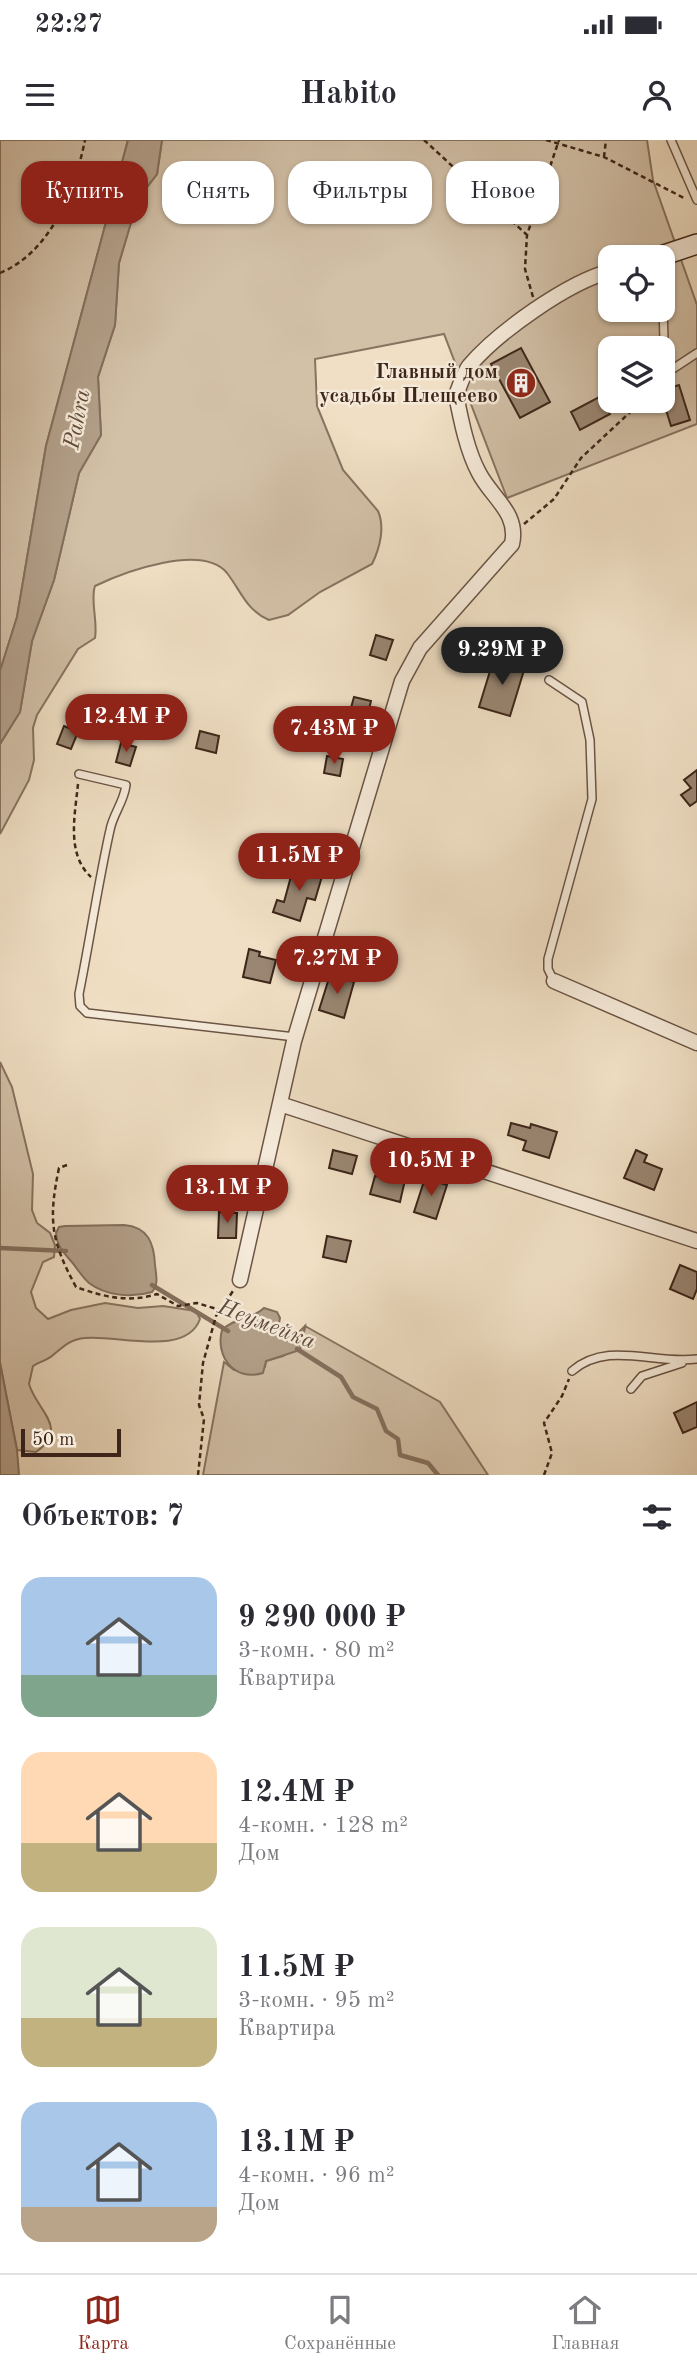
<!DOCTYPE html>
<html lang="ru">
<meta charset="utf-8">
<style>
body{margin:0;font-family:"Old Standard TT",serif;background:#f2f2f3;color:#2b2b33;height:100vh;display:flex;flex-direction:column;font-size:26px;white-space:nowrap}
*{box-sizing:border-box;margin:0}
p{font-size:23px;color:#7c7c81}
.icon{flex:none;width:38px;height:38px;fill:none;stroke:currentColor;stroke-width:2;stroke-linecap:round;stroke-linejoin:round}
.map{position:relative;height:1335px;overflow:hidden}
.panel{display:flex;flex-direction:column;background:#fff;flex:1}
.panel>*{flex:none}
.hud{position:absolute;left:21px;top:21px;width:656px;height:63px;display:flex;gap:14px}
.buttons{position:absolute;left:598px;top:105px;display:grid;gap:14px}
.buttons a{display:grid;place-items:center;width:77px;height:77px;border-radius:14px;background:#fff;box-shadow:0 2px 5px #0004;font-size:35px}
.scale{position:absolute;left:21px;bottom:18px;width:100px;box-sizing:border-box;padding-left:7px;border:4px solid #3d2619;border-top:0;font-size:19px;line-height:24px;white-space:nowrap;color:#3d2619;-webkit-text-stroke:5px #f5ead9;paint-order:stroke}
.price{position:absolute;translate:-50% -60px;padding:0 16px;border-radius:24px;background:#8f2418;color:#fff;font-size:23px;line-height:46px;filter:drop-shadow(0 2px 4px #0008)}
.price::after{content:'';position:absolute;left:50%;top:42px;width:21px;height:16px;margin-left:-10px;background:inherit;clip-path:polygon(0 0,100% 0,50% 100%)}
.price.current{background:#222;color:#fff}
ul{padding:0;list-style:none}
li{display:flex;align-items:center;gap:21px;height:175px;padding:0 21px}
li span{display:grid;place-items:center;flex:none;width:196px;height:140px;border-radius:21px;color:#555}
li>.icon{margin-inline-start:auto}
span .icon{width:84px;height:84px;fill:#fffc;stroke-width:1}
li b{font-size:30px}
h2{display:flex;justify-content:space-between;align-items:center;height:84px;padding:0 21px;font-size:30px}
.tag{padding:0 24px;border-radius:21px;background:#fff;box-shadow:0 2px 5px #0004;font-size:24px;line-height:63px}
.tag.current{background:#8f2418;color:#fff}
.status{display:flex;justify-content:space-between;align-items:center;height:49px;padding:0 35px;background:#fff;direction:ltr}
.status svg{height:19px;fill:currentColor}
header{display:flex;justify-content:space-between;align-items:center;height:91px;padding:0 21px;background:#fff;font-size:32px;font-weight:700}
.menu{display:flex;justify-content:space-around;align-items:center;height:98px;border-top:2px solid #e1e1e2;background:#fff;font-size:19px;color:#7c7c81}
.menu a{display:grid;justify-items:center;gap:4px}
.menu .current{color:#8f2418}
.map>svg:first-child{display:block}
</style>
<div class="status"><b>22:27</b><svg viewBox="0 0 49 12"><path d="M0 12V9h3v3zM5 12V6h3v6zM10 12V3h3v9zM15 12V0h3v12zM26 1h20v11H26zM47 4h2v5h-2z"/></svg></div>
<header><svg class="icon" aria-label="menu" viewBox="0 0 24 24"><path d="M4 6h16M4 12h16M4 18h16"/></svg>Habito<svg class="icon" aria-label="person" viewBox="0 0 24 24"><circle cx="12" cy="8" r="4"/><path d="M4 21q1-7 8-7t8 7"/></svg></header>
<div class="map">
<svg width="697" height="1335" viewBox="0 0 697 1335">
<rect width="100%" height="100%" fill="#f0dfc4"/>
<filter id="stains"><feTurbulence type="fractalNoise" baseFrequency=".00286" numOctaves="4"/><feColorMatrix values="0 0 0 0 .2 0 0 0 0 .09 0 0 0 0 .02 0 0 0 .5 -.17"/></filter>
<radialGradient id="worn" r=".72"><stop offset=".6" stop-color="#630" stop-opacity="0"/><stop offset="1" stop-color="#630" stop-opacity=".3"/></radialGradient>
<path fill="#d2c0a7" stroke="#887360" stroke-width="2" fill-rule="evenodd" d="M0,0H128L46,306L17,477L0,531Z
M162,0H647L653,40L697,165V284L507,358L444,194L315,219L317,266L343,330L378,371C385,387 380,408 372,424L320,452L288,475L269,480C246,470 241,451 227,433C202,403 124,432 95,446C90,460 98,481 95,498L78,509L37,575L33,588L34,620L29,640L0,694V604L20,572L32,501L54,440L79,333L101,295L98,237L115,185L119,123L138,59L157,34ZM611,117H663V170H611ZM611,208H663V261H611Z
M0,922L12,947L33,1034L32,1070L37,1083L50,1093L55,1105L54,1117L43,1122L31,1152L36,1168L48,1179L71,1170L105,1163L138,1168L163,1166L196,1171L200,1179C186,1218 115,1194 85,1198C70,1199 63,1207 52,1216C47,1220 39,1222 33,1226L29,1244C37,1271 70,1288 36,1312L17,1310L0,1223Z
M305,1186L440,1262L488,1335H203L224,1222L234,1230L265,1227L266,1221L283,1216L302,1204Z"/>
<path fill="#b3a08a" stroke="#846f5d" stroke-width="2" d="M128,0H162L157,34L138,59L119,123L115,185L98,237L101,295L79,333L54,440L32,501L20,572L0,604V531L17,477L46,306Z
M124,1085C148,1087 154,1103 155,1125C156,1135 159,1144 152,1152C132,1158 106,1156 89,1143C82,1137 77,1128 71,1121C63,1112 57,1106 56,1093L59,1087L65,1086Z
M264,1168L277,1172L280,1178L278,1189L287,1198L294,1197L305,1186L300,1210L266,1221L263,1233C234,1242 215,1216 222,1190C235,1177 252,1180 264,1168Z
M0,1223L17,1310L19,1335H0Z"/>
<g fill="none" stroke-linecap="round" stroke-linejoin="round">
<path stroke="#846f5d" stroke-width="4.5" d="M0,1108L66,1111
M152,1145L228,1191
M297,1209L341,1237L353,1257L377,1269L386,1291L398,1299L400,1315L428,1323L438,1335"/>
</g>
<path fill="#9a8672" stroke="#3d2619" stroke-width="2" d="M521,208L550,262L520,278L491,224Z
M679,245L690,280L671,286L663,260V250Z
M601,256L610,274L580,290L571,272Z
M376,495L393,500L386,520L370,515Z
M494,518L525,527L510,576L479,567Z
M354,557L371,561L365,586L347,582Z
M64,586L78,592L71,609L57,604Z
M200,591L219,596L216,613L196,608Z
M121,603L136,607L130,626L116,622Z
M327,616L343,619L340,636L324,633Z
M697,630V661L690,666L681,655L691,648L684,640Z
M302,728L323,733L315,760L307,758L300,781L273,772L277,760L284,762L293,729L301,732Z
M249,809L260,812L259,816L276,820L270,843L243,837Z
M330,835L354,842L344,878L319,870Z
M511,983L530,988L531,984L557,992L549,1018L523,1010L526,1001L508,995Z
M333,1010L357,1016L352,1034L329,1028Z
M636,1010L647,1015L644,1022L662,1029L654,1050L624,1038Z
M383,1026L407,1031L400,1062L370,1054L375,1036L380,1037Z
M425,1038L447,1045L436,1079L414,1072Z
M219,1072L237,1073L236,1098H218Z
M327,1096L351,1101L346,1122L323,1117Z
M680,1125L697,1132V1149L693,1159L670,1149Z
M697,1262V1287L683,1293L674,1273Z"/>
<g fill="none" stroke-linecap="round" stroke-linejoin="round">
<g stroke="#6a5444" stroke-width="10">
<path id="lane" d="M671,0L697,60
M663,155L669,117
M663,167L665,234
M665,234L697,213
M549,540L582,562L590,600L592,659L548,819V829L554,841
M79,634L126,645C124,662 113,674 110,690C98,744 90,799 79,854L80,866L87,873L295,897
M572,1231C608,1200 654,1225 697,1219
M631,1249L642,1236L682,1223"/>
</g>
<g stroke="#6a5444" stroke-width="17">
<path id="street" d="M554,841L697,903
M280,964L697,1101
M240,1140L294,901L402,541L420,508L512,404C519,373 492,358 479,333C467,311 461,280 456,255C460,246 463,234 469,226C498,192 568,142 611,131"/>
</g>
<g stroke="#3d2619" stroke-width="22">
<path id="secondary" d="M658,117L697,104"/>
</g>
<path stroke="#3d2619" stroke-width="2.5" stroke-dasharray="5 3.5" stroke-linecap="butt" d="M424,0L527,95
M546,0L604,17L684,58
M604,17L606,0
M0,133C51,112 75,50 85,0
M533,157L525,129L527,95L559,0
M524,384L554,359L581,318L642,261
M78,644C75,675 66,714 91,737
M67,1025L59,1028C48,1080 51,1101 76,1147C104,1157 129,1163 157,1154L178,1166L197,1163L220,1170
M198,1335L204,1279L199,1265L203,1223L216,1176L233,1151
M544,1335L552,1313L544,1283L562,1256L569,1239"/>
<use href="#lane" stroke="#f5ead9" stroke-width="7"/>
<use href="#street" stroke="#f5ead9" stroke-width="14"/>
<use href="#secondary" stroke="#f5ead9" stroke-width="19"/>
</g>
<defs>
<g id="building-disc" transform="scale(1.575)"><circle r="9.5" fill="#8f2418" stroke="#f5ead9"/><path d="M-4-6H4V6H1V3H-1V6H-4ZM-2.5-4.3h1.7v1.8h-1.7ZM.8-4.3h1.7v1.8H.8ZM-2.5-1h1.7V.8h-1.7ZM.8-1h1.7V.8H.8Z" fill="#fff"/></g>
</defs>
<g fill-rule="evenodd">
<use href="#building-disc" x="521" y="243"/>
</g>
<g text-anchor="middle" stroke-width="5" stroke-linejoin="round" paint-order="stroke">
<g font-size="21" font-weight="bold" fill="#3d2619" stroke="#f5ead9" text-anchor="end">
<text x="498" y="238">Главный дом<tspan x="498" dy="24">усадьбы Плещеево</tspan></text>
</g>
<g font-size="23" font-style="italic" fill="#604b3b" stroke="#f5ead9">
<text transform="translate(76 279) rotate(-79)" y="8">Pahra</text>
<text transform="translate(267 1183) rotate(21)" y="8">Неумейка</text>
</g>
</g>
<rect width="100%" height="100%" filter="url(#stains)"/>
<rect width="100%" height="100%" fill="url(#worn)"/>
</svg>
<div class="buttons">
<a><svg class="icon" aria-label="locate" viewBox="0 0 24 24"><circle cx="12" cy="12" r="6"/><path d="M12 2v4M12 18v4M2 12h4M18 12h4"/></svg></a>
<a><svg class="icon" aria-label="layers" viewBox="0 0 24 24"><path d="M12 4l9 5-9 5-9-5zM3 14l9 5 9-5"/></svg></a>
</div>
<div class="scale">50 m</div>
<b class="price current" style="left:502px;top:547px">9.29M ₽</b>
<b class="price" style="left:126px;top:614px">12.4M ₽</b>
<b class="price" style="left:334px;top:626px">7.43M ₽</b>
<b class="price" style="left:299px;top:753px">11.5M ₽</b>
<b class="price" style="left:337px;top:856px">7.27M ₽</b>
<b class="price" style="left:431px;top:1058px">10.5M ₽</b>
<b class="price" style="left:227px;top:1085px">13.1M ₽</b>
<div class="hud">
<a class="tag current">Купить</a>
<a class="tag">Снять</a>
<a class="tag">Фильтры</a>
<a class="tag">Новое</a>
</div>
</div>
<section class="panel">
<h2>Объектов: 7<svg class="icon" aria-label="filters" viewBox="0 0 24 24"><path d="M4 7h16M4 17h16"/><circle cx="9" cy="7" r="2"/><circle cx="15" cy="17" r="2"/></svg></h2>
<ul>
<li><span style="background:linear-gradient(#a9c7e8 70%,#7fa58c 0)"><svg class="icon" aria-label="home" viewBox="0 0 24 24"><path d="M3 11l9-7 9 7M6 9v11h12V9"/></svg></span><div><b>9 290 000 ₽</b><p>3-комн. · 80 m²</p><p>Квартира</p></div></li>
<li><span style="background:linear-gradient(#ffd9b3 65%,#c2b280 0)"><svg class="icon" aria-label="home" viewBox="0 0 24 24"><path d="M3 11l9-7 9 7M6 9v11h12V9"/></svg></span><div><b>12.4M ₽</b><p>4-комн. · 128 m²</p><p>Дом</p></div></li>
<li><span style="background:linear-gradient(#dfe7d0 65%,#c2b280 0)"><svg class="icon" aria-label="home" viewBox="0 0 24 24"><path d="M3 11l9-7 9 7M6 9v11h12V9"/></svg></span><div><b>11.5M ₽</b><p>3-комн. · 95 m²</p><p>Квартира</p></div></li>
<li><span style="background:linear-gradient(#a9c7e8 75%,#b9a48a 0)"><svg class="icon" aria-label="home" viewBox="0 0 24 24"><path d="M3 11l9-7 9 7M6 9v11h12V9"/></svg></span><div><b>13.1M ₽</b><p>4-комн. · 96 m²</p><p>Дом</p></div></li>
</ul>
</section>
<nav class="menu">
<a class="current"><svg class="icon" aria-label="map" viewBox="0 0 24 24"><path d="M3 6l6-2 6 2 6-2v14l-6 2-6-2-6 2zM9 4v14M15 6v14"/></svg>Карта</a>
<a><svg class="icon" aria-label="saved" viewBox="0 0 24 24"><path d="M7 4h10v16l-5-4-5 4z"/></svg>Сохранённые</a>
<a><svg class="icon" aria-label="home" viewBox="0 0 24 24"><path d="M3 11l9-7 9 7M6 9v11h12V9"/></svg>Главная</a>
</nav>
